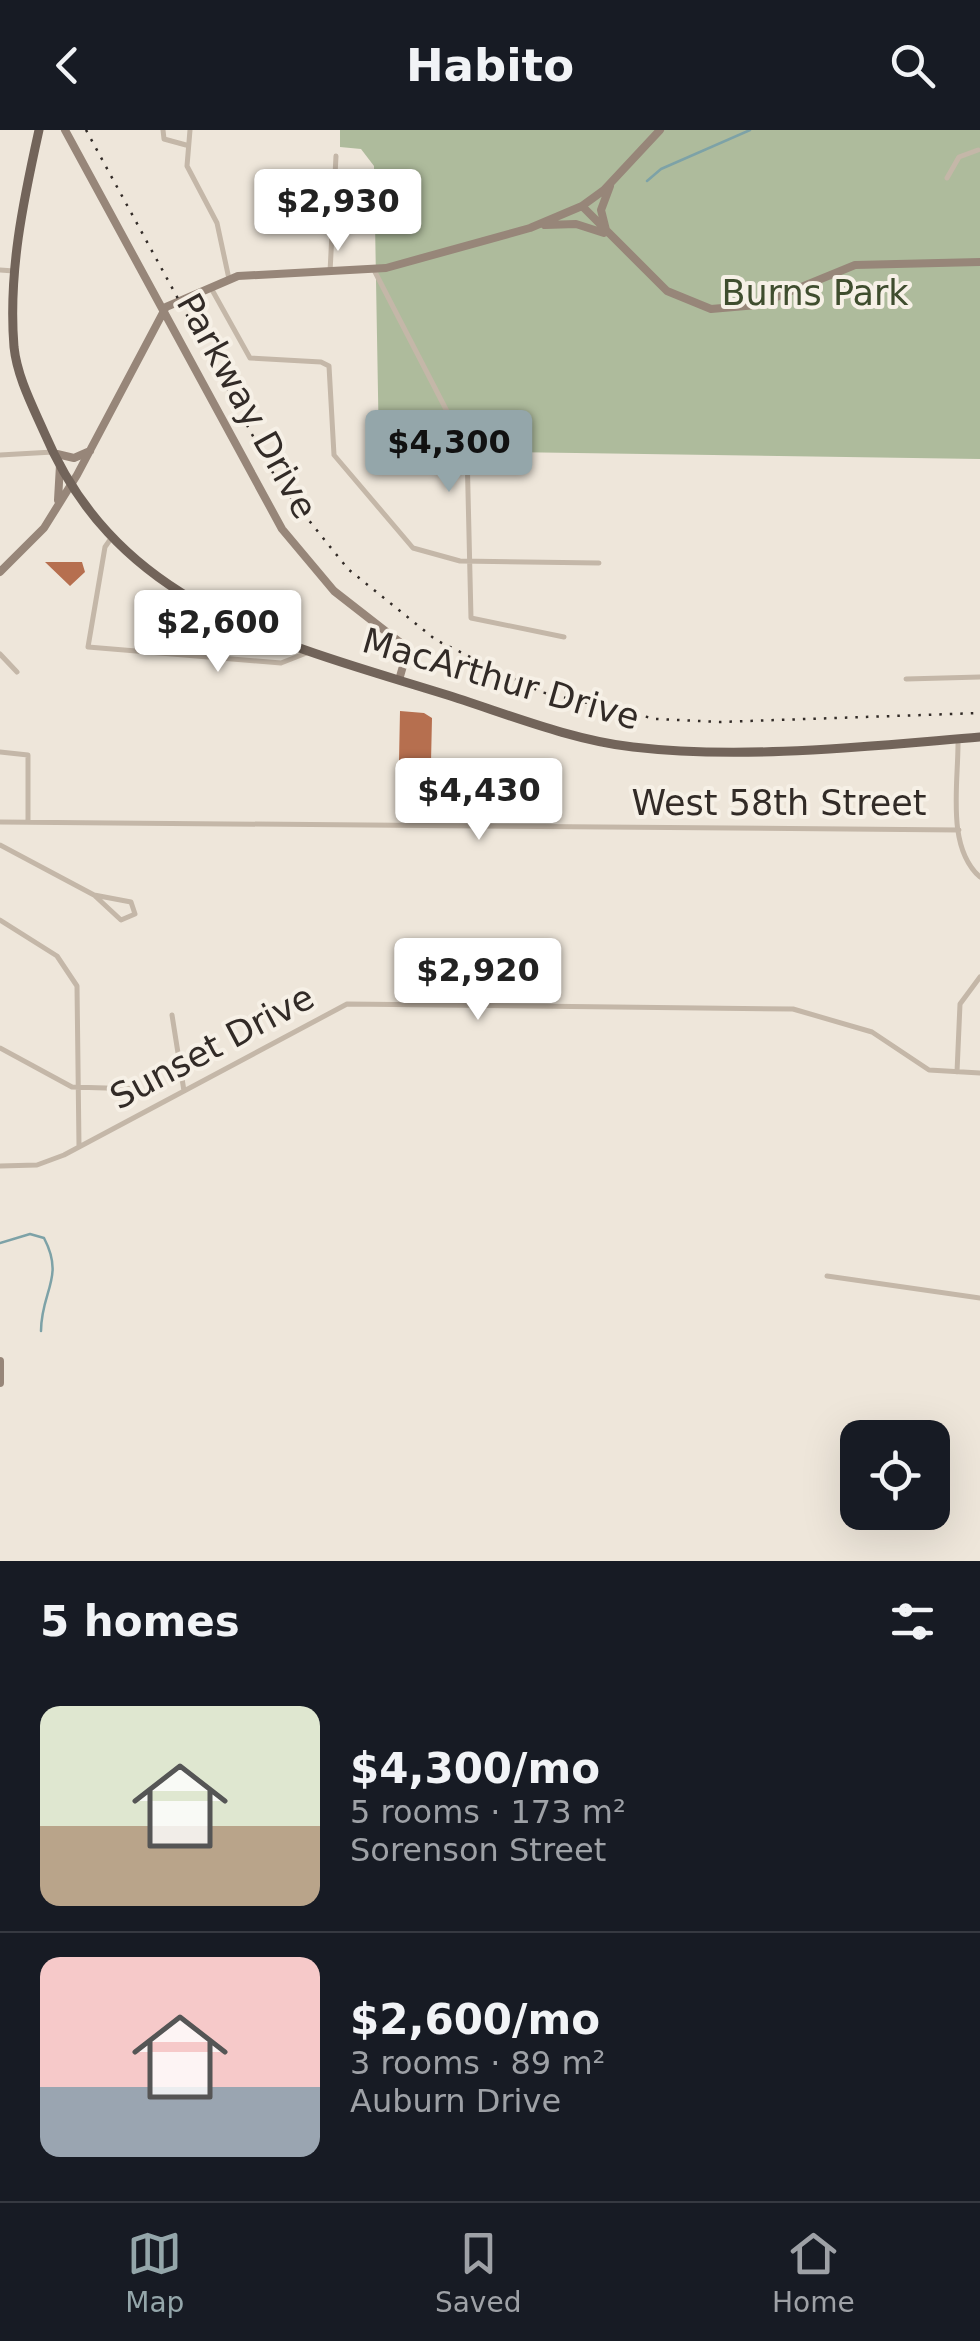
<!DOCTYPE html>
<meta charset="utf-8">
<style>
body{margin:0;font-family:"DejaVu Sans",sans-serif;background:#242831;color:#f1f3f6;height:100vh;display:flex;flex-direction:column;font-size:38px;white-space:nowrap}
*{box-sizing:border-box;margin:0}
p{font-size:32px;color:#9ea1a6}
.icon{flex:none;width:55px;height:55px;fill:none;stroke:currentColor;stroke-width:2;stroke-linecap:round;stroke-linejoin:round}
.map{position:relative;height:1431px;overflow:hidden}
.details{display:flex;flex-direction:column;background:#171b24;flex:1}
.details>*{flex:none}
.buttons{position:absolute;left:840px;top:1290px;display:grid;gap:20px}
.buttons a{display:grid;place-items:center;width:110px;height:110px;border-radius:20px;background:#171b24;box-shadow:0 10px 40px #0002;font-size:50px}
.price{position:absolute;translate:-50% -85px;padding:0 22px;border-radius:10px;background:#fff;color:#222;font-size:32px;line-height:65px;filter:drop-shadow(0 2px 5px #0008)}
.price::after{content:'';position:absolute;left:50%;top:60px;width:30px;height:22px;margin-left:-15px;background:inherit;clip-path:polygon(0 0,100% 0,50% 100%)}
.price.on{background:#94a6aa;color:#111}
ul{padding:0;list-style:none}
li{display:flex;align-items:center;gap:30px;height:250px;padding:0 40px}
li+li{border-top:2px solid #363941}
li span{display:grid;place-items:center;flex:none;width:280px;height:200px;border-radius:20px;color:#555}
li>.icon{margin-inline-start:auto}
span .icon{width:120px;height:120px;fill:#fffc;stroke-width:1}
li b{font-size:42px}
h2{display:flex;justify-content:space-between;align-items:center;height:120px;padding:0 40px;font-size:42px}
header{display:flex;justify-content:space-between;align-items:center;height:130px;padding:0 40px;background:#171b24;font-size:45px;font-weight:700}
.dock{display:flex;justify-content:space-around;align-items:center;height:140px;border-top:2px solid #363941;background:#171b24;font-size:28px;color:#9ea1a6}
.dock a{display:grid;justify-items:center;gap:5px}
.dock .on{color:#94a6aa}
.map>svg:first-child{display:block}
</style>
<header><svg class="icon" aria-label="back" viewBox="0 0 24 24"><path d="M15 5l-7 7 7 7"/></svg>Habito<svg class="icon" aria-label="search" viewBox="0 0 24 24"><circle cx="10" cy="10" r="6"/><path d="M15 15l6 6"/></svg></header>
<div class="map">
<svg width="980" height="1431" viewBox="0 0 980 1431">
<rect width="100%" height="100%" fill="#eee6da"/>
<path fill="#aebb9c" d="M340,0H980V329L379,320L374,36L361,19L340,17Z"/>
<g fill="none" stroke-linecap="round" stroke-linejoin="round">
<path stroke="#7da2a7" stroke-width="2.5" d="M647,51L661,39L750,0
M0,1113L30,1104L44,1108C65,1148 41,1161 41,1201"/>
</g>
<path fill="#b66f4f" d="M45,432H82L85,442L70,456Z
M400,581L424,583L432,588L431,632L399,631Z"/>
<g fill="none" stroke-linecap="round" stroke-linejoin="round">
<path stroke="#c4b7a8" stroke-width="5" d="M163,0L164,9L186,15
M190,0L187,36L217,93L229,149
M947,48L959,27L978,20
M0,140L14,141
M374,140L467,320L471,488L564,507
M330,142L336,26
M211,158L250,228L321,232L329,236L334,325L413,418L460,431L599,433
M0,325L53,322
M112,407L105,417L88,517L281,533L309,522
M0,524L17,542
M906,549L980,547
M958,608C959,651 945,716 980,747
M0,622L28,625V692
M0,692L959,700
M0,715L94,765
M94,765L131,772L135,784L121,790Z
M0,790L57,826L77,856L79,1016
M172,885L184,961
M0,918L72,957L139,959
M957,942L960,874L980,847
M0,1036L37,1035L64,1025L347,874L793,879L872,902L929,940L980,943
M827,1146L980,1168"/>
<path stroke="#978679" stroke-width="8" d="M65,0L282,399L334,461L402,514L405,529L399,550
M582,76L667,161L711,179L757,175L855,135L980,132
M545,95L576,94L604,103
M606,100L601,80L610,56
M57,324L74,328L90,321
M58,370L60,335
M0,442L44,398L77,345L166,177L238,146L386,138L530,98L582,76L604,60L660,0
M0,1231V1253"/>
<path stroke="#72645a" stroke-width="9" d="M39,0C23,72 8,143 14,217C17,246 32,275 44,302C118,477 280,513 444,564C505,583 570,610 633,617C744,630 869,616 980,607"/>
<path stroke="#322b27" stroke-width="2.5" stroke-dasharray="2.5 8" stroke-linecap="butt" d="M86,0L278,352L348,439L436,510L541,562L656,589L719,592L980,583"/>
</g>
<g text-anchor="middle" stroke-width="8" stroke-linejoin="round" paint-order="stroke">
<g font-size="35" fill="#3f4d2e" stroke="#f6f0e6">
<text x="815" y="175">Burns Park</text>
</g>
<g font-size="35" fill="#322b27" stroke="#f6f0e6">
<text transform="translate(247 276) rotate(61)" y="12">Parkway Drive</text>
<text transform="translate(501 549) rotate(16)" y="12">MacArthur Drive</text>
<text x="779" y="685">West 58th Street</text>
<text transform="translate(212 917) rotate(-28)" y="12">Sunset Drive</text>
</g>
</g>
</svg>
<div class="buttons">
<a><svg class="icon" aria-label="locate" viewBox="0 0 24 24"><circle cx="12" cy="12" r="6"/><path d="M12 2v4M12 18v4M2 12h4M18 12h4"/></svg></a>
</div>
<b class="price" style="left:338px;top:124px">$2,930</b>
<b class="price on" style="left:449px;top:365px">$4,300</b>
<b class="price" style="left:218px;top:545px">$2,600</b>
<b class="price" style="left:479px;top:713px">$4,430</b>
<b class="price" style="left:478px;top:893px">$2,920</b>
</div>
<section class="details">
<h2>5 homes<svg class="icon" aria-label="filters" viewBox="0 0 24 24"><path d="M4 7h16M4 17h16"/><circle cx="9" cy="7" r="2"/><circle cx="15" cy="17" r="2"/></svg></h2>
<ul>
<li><span style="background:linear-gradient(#dfe7d0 60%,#b9a48a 0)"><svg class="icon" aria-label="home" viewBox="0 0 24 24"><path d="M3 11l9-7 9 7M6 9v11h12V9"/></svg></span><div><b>$4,300/mo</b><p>5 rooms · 173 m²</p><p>Sorenson Street</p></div></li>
<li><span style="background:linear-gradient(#f6c9c9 65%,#9aa5b1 0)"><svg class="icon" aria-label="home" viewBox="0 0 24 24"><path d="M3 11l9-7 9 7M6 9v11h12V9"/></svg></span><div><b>$2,600/mo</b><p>3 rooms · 89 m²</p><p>Auburn Drive</p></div></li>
</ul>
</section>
<nav class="dock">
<a class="on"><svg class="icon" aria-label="map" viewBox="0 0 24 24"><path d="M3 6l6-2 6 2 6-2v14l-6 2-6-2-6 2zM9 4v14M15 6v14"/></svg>Map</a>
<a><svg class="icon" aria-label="saved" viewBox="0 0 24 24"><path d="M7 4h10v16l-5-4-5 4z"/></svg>Saved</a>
<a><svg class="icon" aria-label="home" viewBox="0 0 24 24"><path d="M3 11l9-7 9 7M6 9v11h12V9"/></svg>Home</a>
</nav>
